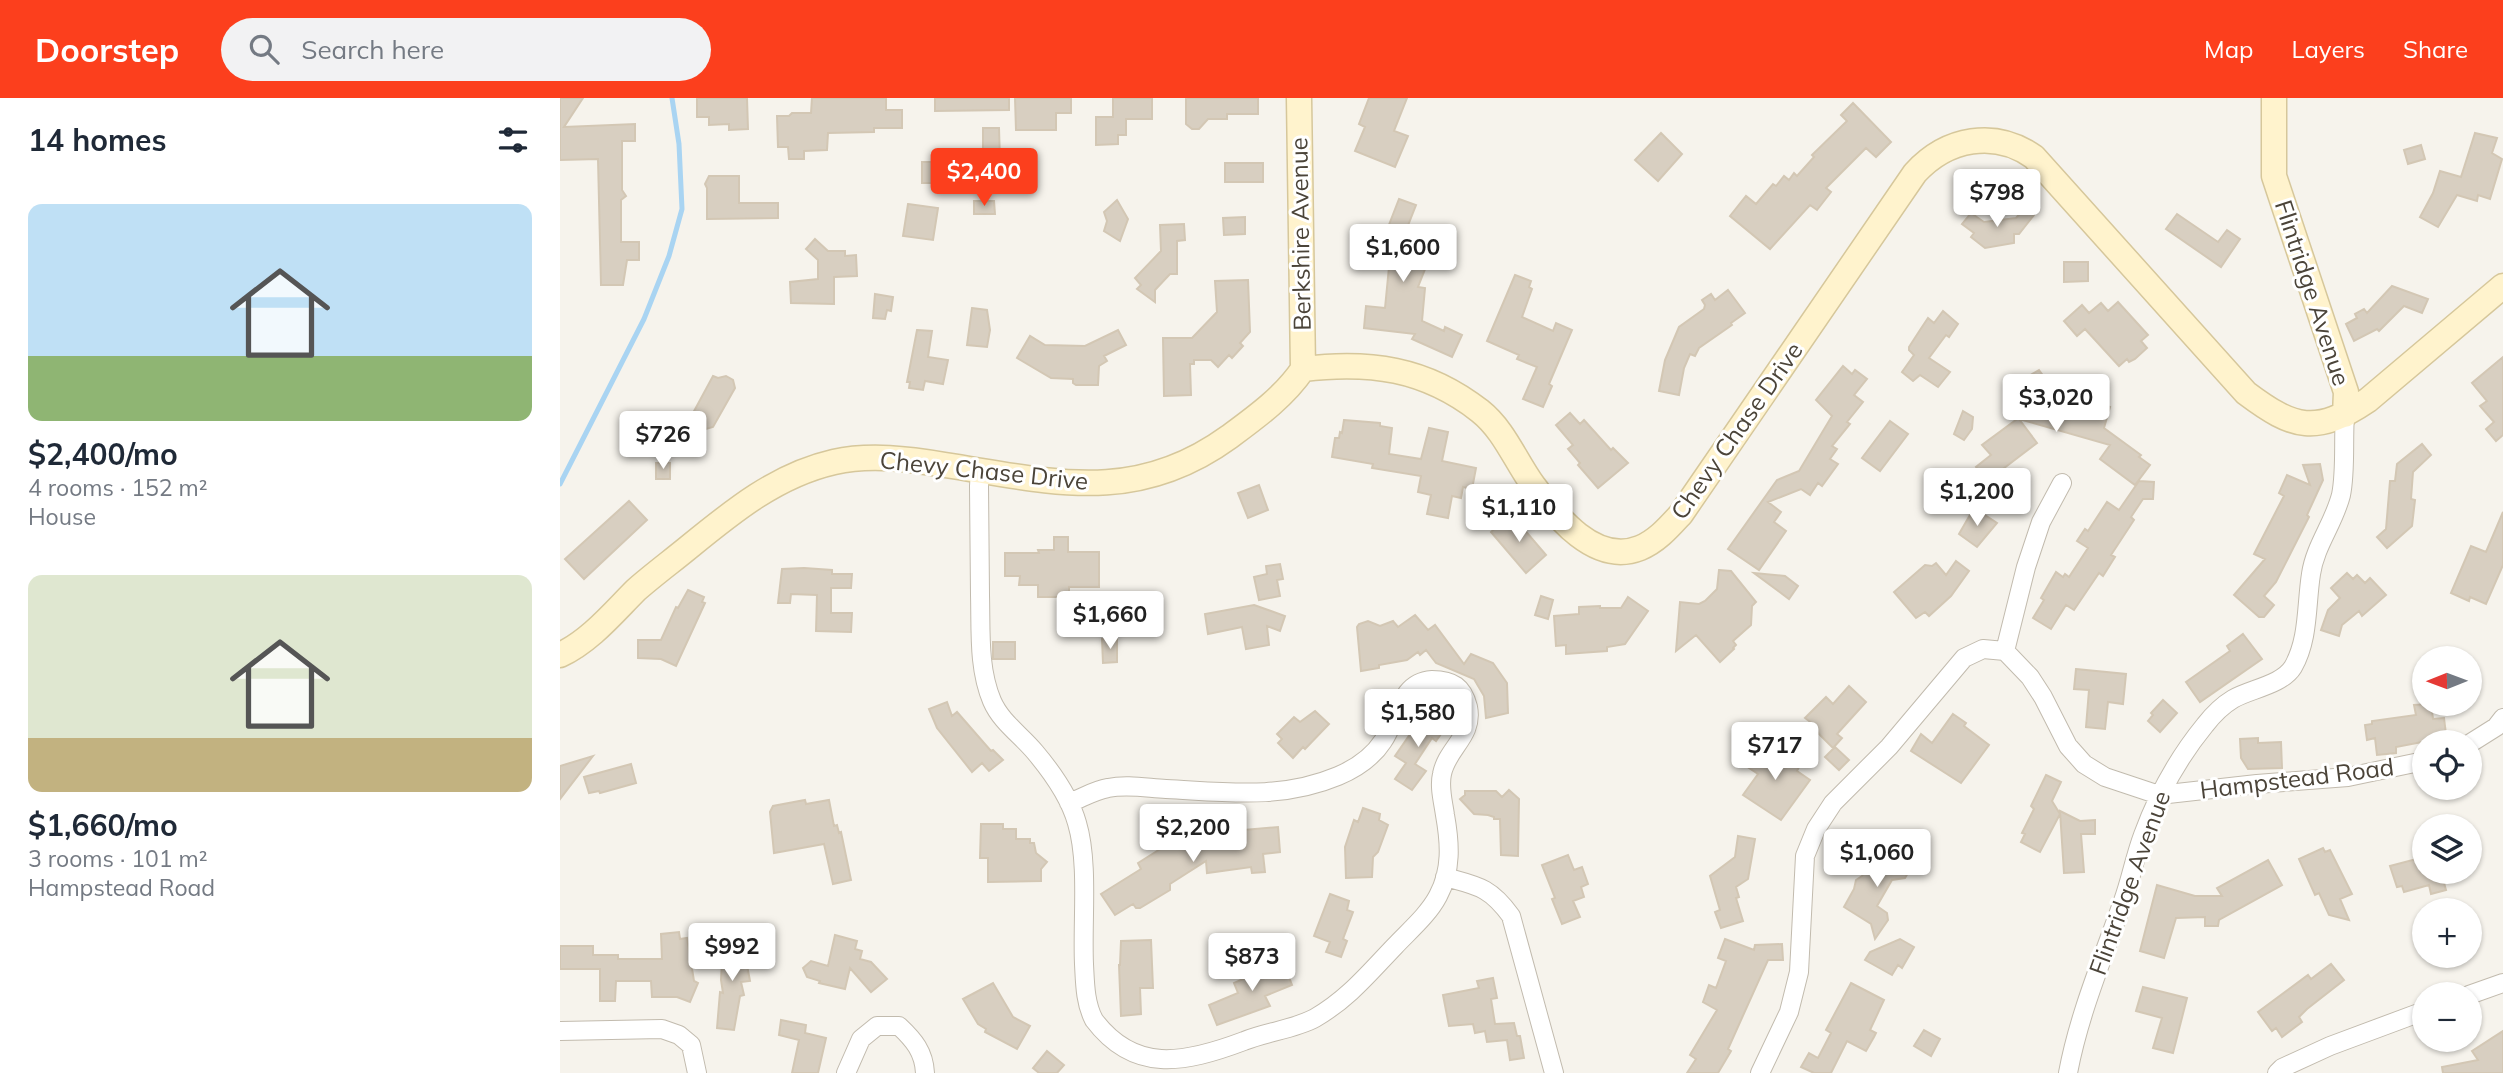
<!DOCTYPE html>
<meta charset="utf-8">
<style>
body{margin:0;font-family:Mulish,sans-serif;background:#f2f2f3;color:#1f2937;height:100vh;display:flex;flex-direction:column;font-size:26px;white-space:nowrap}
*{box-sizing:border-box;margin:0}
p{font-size:23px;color:#747a83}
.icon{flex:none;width:38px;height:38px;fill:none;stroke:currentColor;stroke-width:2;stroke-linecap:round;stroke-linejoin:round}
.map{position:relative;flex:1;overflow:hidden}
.sheet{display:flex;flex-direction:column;background:#fff;width:560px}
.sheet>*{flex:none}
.needle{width:46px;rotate:269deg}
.buttons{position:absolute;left:1852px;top:548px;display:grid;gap:14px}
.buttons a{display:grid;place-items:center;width:70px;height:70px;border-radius:50%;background:#fff;box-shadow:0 2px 5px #0004;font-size:35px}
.price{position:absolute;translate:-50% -60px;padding:0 16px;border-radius:7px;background:#fff;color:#222;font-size:23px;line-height:46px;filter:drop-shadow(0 2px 4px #0008)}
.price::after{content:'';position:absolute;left:50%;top:42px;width:21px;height:16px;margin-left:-10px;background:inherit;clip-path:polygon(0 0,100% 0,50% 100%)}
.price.active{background:#fc3f1d;color:#fff}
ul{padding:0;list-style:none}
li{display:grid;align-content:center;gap:14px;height:371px;padding:0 28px}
li span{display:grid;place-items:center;height:217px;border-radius:14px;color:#555}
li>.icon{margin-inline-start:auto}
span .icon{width:126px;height:126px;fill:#fffc;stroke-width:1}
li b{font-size:30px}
h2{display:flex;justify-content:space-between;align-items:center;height:84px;padding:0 28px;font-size:30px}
header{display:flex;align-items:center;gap:42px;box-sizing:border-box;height:98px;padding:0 35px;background:#fc3f1d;color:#fff}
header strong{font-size:33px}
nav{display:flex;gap:38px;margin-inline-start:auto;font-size:24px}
.search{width:490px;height:63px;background:#f2f2f3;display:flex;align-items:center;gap:18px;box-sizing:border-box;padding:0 24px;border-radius:38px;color:#747a83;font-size:26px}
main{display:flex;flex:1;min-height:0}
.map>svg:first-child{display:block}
</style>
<header>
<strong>Doorstep</strong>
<div class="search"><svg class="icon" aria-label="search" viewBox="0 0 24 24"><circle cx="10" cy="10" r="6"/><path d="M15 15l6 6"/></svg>Search here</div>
<nav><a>Map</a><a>Layers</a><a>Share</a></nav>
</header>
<main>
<section class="sheet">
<h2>14 homes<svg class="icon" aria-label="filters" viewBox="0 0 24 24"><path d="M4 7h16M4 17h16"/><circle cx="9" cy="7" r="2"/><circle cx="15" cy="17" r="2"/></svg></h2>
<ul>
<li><span style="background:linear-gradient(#bfe0f5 70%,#8fb573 0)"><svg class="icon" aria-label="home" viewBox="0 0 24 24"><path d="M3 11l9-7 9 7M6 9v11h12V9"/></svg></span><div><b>$2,400/mo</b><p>4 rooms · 152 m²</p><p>House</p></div></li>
<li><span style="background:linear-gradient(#dfe7d0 75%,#c2b280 0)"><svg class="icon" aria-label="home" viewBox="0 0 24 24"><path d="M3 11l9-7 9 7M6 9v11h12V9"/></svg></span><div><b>$1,660/mo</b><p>3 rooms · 101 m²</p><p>Hampstead Road</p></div></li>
</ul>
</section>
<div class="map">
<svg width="1943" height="975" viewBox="0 0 1943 975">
<rect width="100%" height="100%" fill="#f6f3ec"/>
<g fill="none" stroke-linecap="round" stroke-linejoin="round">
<path stroke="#a9d4f2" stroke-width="5" d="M0,386L84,221L109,158L122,111L119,46L112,0"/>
</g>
<path fill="#d8cfc1" stroke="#d3c7b4" stroke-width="2" d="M0,0H23L4,29L75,26V43H62V92L66,98L61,102V144H79V162H67L63,187H41L38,61L0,62Z
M137,0H187L188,31L169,32V26L149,27V19H137Z
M252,0H326V12H342V30H314V34L268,35L267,52L244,53V61H229L228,49H218L217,18H229L232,15H251Z
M375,0H449V12L375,13Z
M455,0H511V15H496V32H456Z
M553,0H592V21H566V37H558V46L536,47V19H553Z
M626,0H698V16H667V21H648L639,31H632L626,26Z
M809,0H847L834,33L848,38L835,69L795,53L805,29L799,26Z
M1293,5L1331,44L1316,59L1306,50L1266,90L1271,94L1257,112L1250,107L1210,151L1170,118L1186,98L1196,106L1213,86L1216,88L1224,78L1229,82L1234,75L1237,78L1254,59L1252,57L1287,23L1281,17Z
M423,30H439L440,63H462V80H456V89H423Z
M1101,35L1122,56L1098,83L1075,62Z
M1915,35L1937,40L1932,55L1942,61L1930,101L1918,97L1917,103L1897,97L1878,129L1860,119L1873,95L1880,73L1901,79Z
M1861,47L1865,61L1848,66L1844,52Z
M362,64H391V81H378V85H362Z
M665,65H703V84H665Z
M149,78H179V105H218V120L147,121V90L145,86Z
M839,101L856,107L847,130L852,132L847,153L869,161L858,189L865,190L862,223L884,233L885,229L902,237L892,259L852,241L855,236L804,230L806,208L825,210L829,169L795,156L805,129L825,137Z
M557,102L568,121L560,143L544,133L547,123L544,114Z
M414,103H434L435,116H414Z
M348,106L378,110L373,142L343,138Z
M1465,110L1474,117L1459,136H1454V145L1425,150L1411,139L1414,135L1402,126L1411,115L1424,124L1456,120Z
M1617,116L1658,144L1667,132L1680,141L1661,169L1606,131Z
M685,119V136L664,137L663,120Z
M624,126L625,142L617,143V176H610L595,192V204L577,191L581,187L575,180L601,153L600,127Z
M255,141L268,153H285V158L296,157L297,178L274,179V206L231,205L230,184L258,181V162L246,151Z
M1504,164H1528V183L1504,184Z
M955,177L971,183L969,189L972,191L962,219L993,233L996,225L1012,232L989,286L992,288L983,309L963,301L977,269L957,261L959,257L927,243Z
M688,182L690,234L680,245L683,248L672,260L669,257L658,269L651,262H634V266H630L631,297L604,298L603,240H632L657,214L655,183Z
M1832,188L1868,201L1862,215L1844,208L1819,233L1817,231L1794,243L1786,226L1797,220L1795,216L1804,211L1807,215Z
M1168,192L1185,215L1171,225L1172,227L1139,250L1135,258L1130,256L1124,270L1119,297L1099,293L1105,262L1119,229L1144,211L1145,207L1142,202L1151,196L1155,202Z
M315,196L333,199L331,213L327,212L325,221L313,220Z
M1558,204L1588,237L1581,243L1587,250L1575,261L1569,264L1567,261L1559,268L1525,231L1517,238L1504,223L1522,207L1529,215L1541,205L1548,213Z
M412,210L427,212L430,232L427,249L407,247Z
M1383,213L1398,226L1389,239L1386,237L1369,260L1390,274L1378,289L1360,277L1353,283L1342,274L1354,257L1349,252V249L1360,232L1368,220L1374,225Z
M357,232L372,233L368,259L388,262L383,286L365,283L363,292L349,290L350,284H347Z
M558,232L566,247L544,258L547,263L539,268L538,287H516L513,285V281L491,280L457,260L470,238L485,247L525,248Z
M1943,259V337L1936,343L1926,331L1934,324L1920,308L1927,303L1912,285Z
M1283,268L1292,276L1295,272L1307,281L1294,297L1303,304L1287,324L1290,326L1272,348L1277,351L1270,361L1278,366L1262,388L1258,385L1250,397L1241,391L1208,404L1221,414L1214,424L1226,433L1199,472L1168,451L1217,382L1239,373L1272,318L1256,302Z
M1479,272L1497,297L1533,307L1534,304L1550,309L1544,330L1581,357L1579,359L1590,367L1575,387L1540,361L1550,347L1459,321L1477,345L1439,374L1448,384L1432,398L1417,382L1423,377L1416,369L1431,357L1422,347L1472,310L1461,294L1472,287L1467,279Z
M153,278L158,280L166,278L173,282L175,290L153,329L146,331L139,327L137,320L132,317Z
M1403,313L1413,319L1412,331L1404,342L1394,336Z
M1010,315L1020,326L1024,322L1051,352L1053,350L1068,365L1038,390L1018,367L1020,365L1008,351L1013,347L996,327Z
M784,322L820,325V328L832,330L829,356L861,361L869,330L888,334L882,363L916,370L912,391L903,389L901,400L892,398L888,420L867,416L871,397L858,394L861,378L812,370L813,366L772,359L775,340H779L780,334L782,335Z
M1330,323L1348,336L1320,373L1302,360Z
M96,334L97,353H68L67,335Z
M1862,346L1871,357L1853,374L1851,401L1855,402L1852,428L1827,450L1817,439L1826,431L1830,383H1835L1837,366Z
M96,365H110V381H96Z
M1760,366L1763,382L1747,417L1749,419L1716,484L1704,498L1714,507L1704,519H1699L1674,497L1705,461L1694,456L1724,398L1719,395L1727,377L1750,387L1743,367Z
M1579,383L1594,384L1593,401H1583L1571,419L1574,422L1551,457L1555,459L1543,478L1539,475L1514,512L1506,507L1491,531L1473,520L1484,502L1481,500L1496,474L1503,479L1505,476L1509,479L1528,450L1517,443L1525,431L1528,433L1547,404L1559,412Z
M699,387L708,412L688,420L678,395Z
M69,403L87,422L24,481L5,461Z
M1414,410L1437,425L1417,449L1399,436Z
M1943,414V467L1926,506L1910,499L1909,503L1891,495L1911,448L1926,454Z
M951,416L986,457L966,475L931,434Z
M494,439H508V454H539V489H509V499H478V487H459L460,478H445V455H479L478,452H494Z
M1396,463L1409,473L1391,498L1369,518L1365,514L1356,520L1334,494L1365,467L1372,468L1376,465L1386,477Z
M720,466L723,481L717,482L720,498L699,502L694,479L707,476L706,468Z
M244,470L272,472V476H292L291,490H271V515H292L291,534L256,533L257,497L231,496L230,505H218L222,471Z
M1159,472L1171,473L1196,504L1192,508L1191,527L1173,543L1176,547L1173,550L1174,551L1160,564L1136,537L1116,553L1120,504L1139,506L1145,503L1157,491Z
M1194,475L1225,478L1238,488L1229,501Z
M1787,475L1793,481L1797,477L1805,485L1810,480L1826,497L1802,518L1799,513L1782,527L1779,538L1761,532L1768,512L1780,500L1771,490Z
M128,492L144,499L142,504L145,505L116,568L101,561L78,560V542H101L116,509L118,510Z
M981,498L993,502L988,521L975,517Z
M1068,499L1088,513L1065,546L1047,549V553L1006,556V547L996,548L994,518L1019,516V509L1040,508V510H1061Z
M694,507L725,518L720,533L707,528L709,547L686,551L682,529L648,536L645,516Z
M855,517L868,532L875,527L904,566L911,556L933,565L947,585L948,615L926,620L924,598L914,581L876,565L866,552L860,557L858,554L847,562L819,567V570L801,573L797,529L799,526L808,523L820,528L833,523L838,529Z
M1683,536L1702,561L1640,604L1626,584L1670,553L1667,548Z
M542,541H557V564L543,565Z
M433,544H455V561H433Z
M1516,571L1566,576L1563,606L1548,604L1545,631L1526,629L1529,592L1514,591Z
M1289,588L1306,604L1277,636L1282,640L1273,650L1251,628L1253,626L1245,620L1266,599L1273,606Z
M1603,602L1617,615L1600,634L1588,623L1593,617L1591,615Z
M387,604L392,618L397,614L431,653L433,652L443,662L429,673L422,665L412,674L377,630L369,611Z
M1871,606L1873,621L1884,620L1887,644H1862L1836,649V655L1817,657L1815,640L1807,642L1805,627L1812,626V623L1856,617L1854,607Z
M755,613L769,626L745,651L743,649L733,660L718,645L722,641L717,636L734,619L740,624Z
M869,613L883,622L886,629L876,643L872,640L855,666L866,673L852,692L835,681L846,665L835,658L853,632L856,634Z
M1393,616L1406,625L1404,628L1429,647L1401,685L1351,653L1361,636L1372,645Z
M1698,640V645L1721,644L1722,670L1688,671L1681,660L1680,641Z
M1203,644L1239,669L1237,673L1250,682L1221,722L1183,697L1198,676L1186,668Z
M1275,649L1289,662L1279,672L1265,659Z
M33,658L0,701V668Z
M71,666L76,685L40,695L39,693L29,695L24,679Z
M1486,677L1501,684L1492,703L1500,716L1480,754L1461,744L1465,736L1462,735L1474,711L1471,708Z
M949,692L959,701L958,758L941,757L940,721H934V719L928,717L914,716L900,701L905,697V693H936L942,699Z
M245,702L246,706L269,702L274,728L277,727L279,735L281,734L291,782L273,786L264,746L214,755L210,714L213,708Z
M803,710L820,716L819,722L828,727L818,754L813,759L812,779L786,780L785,749L794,722L798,724Z
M1500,713L1520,723L1535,722V736H1521L1524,774L1504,775Z
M421,726H443V731H456V741H470V745H474L476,755L487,764L481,771V783L428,784V760H420Z
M718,729L720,754L703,756L705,774L692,775L691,769L647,775L646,763L610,786V792L580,810H576L573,806L555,817L541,796L581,771L578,765L610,745L623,740L629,749L651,746L650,735Z
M1178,738L1195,741L1188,781L1176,789L1179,799L1176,800L1183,823L1161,830L1155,814L1160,812L1150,778L1175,759Z
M1763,750L1765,754L1770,752L1792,796L1780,801L1789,822L1769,817L1759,795L1755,797L1739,761Z
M1326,752L1334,753L1353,766L1345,780L1332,782L1317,808L1327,815L1328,822L1315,841L1311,826L1284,809L1294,791L1296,782L1302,778L1311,762L1317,766Z
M1008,757L1014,772L1022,769L1028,786L1021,789L1024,799L1013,803L1020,819L1002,826L992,801L995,800L982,767Z
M1864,759V774H1881L1886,792L1871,796L1869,787L1844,794L1842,788L1837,789L1830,768Z
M1708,762L1722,787L1659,822L1658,828H1645V819L1616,820L1604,860L1580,853L1597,787L1635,798H1662L1657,790Z
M770,796L789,803L787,812L793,814L783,841L787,843L781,859L766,854L770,844L754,838Z
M119,834L120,841L127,840L134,883L138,885L130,904L117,899H92L91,883H56L55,903H40V871H0V848H33V857H58V861H102L101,836Z
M275,837L297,843L295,851L302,853L300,861L311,864L327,881L311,894L290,870L285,891L259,885L260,883L247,879L243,870L251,863L268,868Z
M182,841L190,883L181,884L184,897L180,898L174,932L157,930L160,894L163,895L161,882L163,844Z
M1165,841L1194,852L1195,847L1222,846L1223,862H1208L1168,951L1171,953L1158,975H1127L1136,961L1130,957L1157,912L1143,904L1149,887L1156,890L1166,863L1158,860Z
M1340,841L1354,849L1342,870L1338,867L1332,877L1305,862L1310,854Z
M591,842L593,890H580L581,916L561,918L559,867H560L561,843Z
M722,861L732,887L705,898L710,908L657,927L649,907L678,895L674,885L692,877L691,874Z
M1771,866L1784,882L1747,911L1739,919L1742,924L1722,939L1716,930L1712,933L1698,914L1748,877L1751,881Z
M933,880L937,900L931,901L935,926L954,925L957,938H960L964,960L950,962L947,942L927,944L925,933L915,935L913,926L889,928L883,897L919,890L917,883Z
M433,885L453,919L470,928L457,951L425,934L426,931L418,926L403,901Z
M1291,885L1324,902L1310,932L1316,935L1314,939L1306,953L1287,943L1271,975H1254L1241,969L1249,955L1258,960L1271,935L1266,932Z
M1583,889L1627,900L1613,955L1593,950L1602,920L1576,913Z
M221,922L246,927L245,935L266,940L258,975H232L239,942L219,937Z
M1364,932L1380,941L1371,958L1354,948Z
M1943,933V975H1883L1882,969L1918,962L1912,953Z
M487,953L504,967L497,975H479L473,970Z"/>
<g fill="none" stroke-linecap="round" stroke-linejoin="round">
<g stroke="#c2bbae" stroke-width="20">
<path id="street" d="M420,373L419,388C419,425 420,461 420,497C421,532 418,570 432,603C441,624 461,637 475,654C491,673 510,700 517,725C529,765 522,823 524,866C525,885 525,905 534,922C574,975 623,966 684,943C706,934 735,931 755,920C788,901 809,875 835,848C849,833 868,817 878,798C892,772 890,745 885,717C883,703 879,689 882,676C887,650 914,638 908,609C906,601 903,593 896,588C889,583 880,582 872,582C839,584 838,622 823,643C812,660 797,670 778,678C721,702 666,694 606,691C587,690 567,686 548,690C535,692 522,700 509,705
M1445,553L1466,469L1481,424L1502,385
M1909,646L1936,629L1943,620
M885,779C918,788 930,789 951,818L994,975
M1909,897L1943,885
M0,933L102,931L119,937L131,947L137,975
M286,975L301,941L317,928H339C354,942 364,954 365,975
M1200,975L1229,914L1239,874L1245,758L1256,731L1273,705L1329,649L1404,560L1423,551L1445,553L1470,579L1483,599L1508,648L1524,666L1545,679L1599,697L1697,686L1788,679L1864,663
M1508,975C1519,916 1543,860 1563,803C1571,781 1575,758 1583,737C1598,696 1618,660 1645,627C1652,618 1663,607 1673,601C1690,591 1722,587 1733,569C1749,541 1746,508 1751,476C1755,448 1774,425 1781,397C1786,373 1783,342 1785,317
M1717,975L1722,970L1770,948L1864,913"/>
</g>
<g stroke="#d6c79b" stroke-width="27">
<path id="secondary" d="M739,0L743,271
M1714,0V78L1786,294L1785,317
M0,557C30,543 53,515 76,492C93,477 112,463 129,449C173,413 217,377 274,364C310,356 349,361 385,367C490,383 574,408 669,339C696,319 724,299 743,271C809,263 865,270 920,313C944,332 955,362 973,387C996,418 1035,468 1080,450C1097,443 1109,429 1121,416L1355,75C1387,40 1435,31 1474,59L1686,295C1734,331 1756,337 1808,302L1943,188"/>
</g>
<use href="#street" stroke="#fff" stroke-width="18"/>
<use href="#secondary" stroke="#fff3cd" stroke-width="24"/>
</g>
<g text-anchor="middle" stroke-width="6" stroke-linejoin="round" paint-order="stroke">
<g font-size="24" fill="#4b4439" stroke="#fff">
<text transform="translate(741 136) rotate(-91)" y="8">Berkshire Avenue</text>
<text transform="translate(1752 195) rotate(72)" y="8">Flintridge Avenue</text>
<text transform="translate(1177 333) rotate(-55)" y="8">Chevy Chase Drive</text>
<text transform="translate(424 373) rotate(6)" y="8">Chevy Chase Drive</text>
<text transform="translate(1737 681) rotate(-7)" y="8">Hampstead Road</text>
<text transform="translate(1570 785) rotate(-70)" y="8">Flintridge Avenue</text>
</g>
</g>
</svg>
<div class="buttons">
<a><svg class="needle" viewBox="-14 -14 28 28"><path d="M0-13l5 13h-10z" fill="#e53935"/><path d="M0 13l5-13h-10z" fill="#747a83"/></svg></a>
<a><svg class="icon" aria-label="locate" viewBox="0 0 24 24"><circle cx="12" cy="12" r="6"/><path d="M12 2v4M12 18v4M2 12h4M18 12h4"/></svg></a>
<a><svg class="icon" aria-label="layers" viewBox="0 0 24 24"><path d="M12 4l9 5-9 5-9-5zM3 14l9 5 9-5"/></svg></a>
<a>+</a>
<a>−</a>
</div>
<b class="price active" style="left:424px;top:110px">$2,400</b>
<b class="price" style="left:1437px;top:131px">$798</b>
<b class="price" style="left:843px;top:186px">$1,600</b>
<b class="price" style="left:1496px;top:336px">$3,020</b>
<b class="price" style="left:103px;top:373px">$726</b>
<b class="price" style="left:1417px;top:430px">$1,200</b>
<b class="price" style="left:959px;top:446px">$1,110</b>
<b class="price" style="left:550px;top:553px">$1,660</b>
<b class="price" style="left:858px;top:651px">$1,580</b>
<b class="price" style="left:1215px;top:684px">$717</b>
<b class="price" style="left:633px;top:766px">$2,200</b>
<b class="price" style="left:1317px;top:791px">$1,060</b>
<b class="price" style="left:172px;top:885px">$992</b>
<b class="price" style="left:692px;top:895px">$873</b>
</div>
</main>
